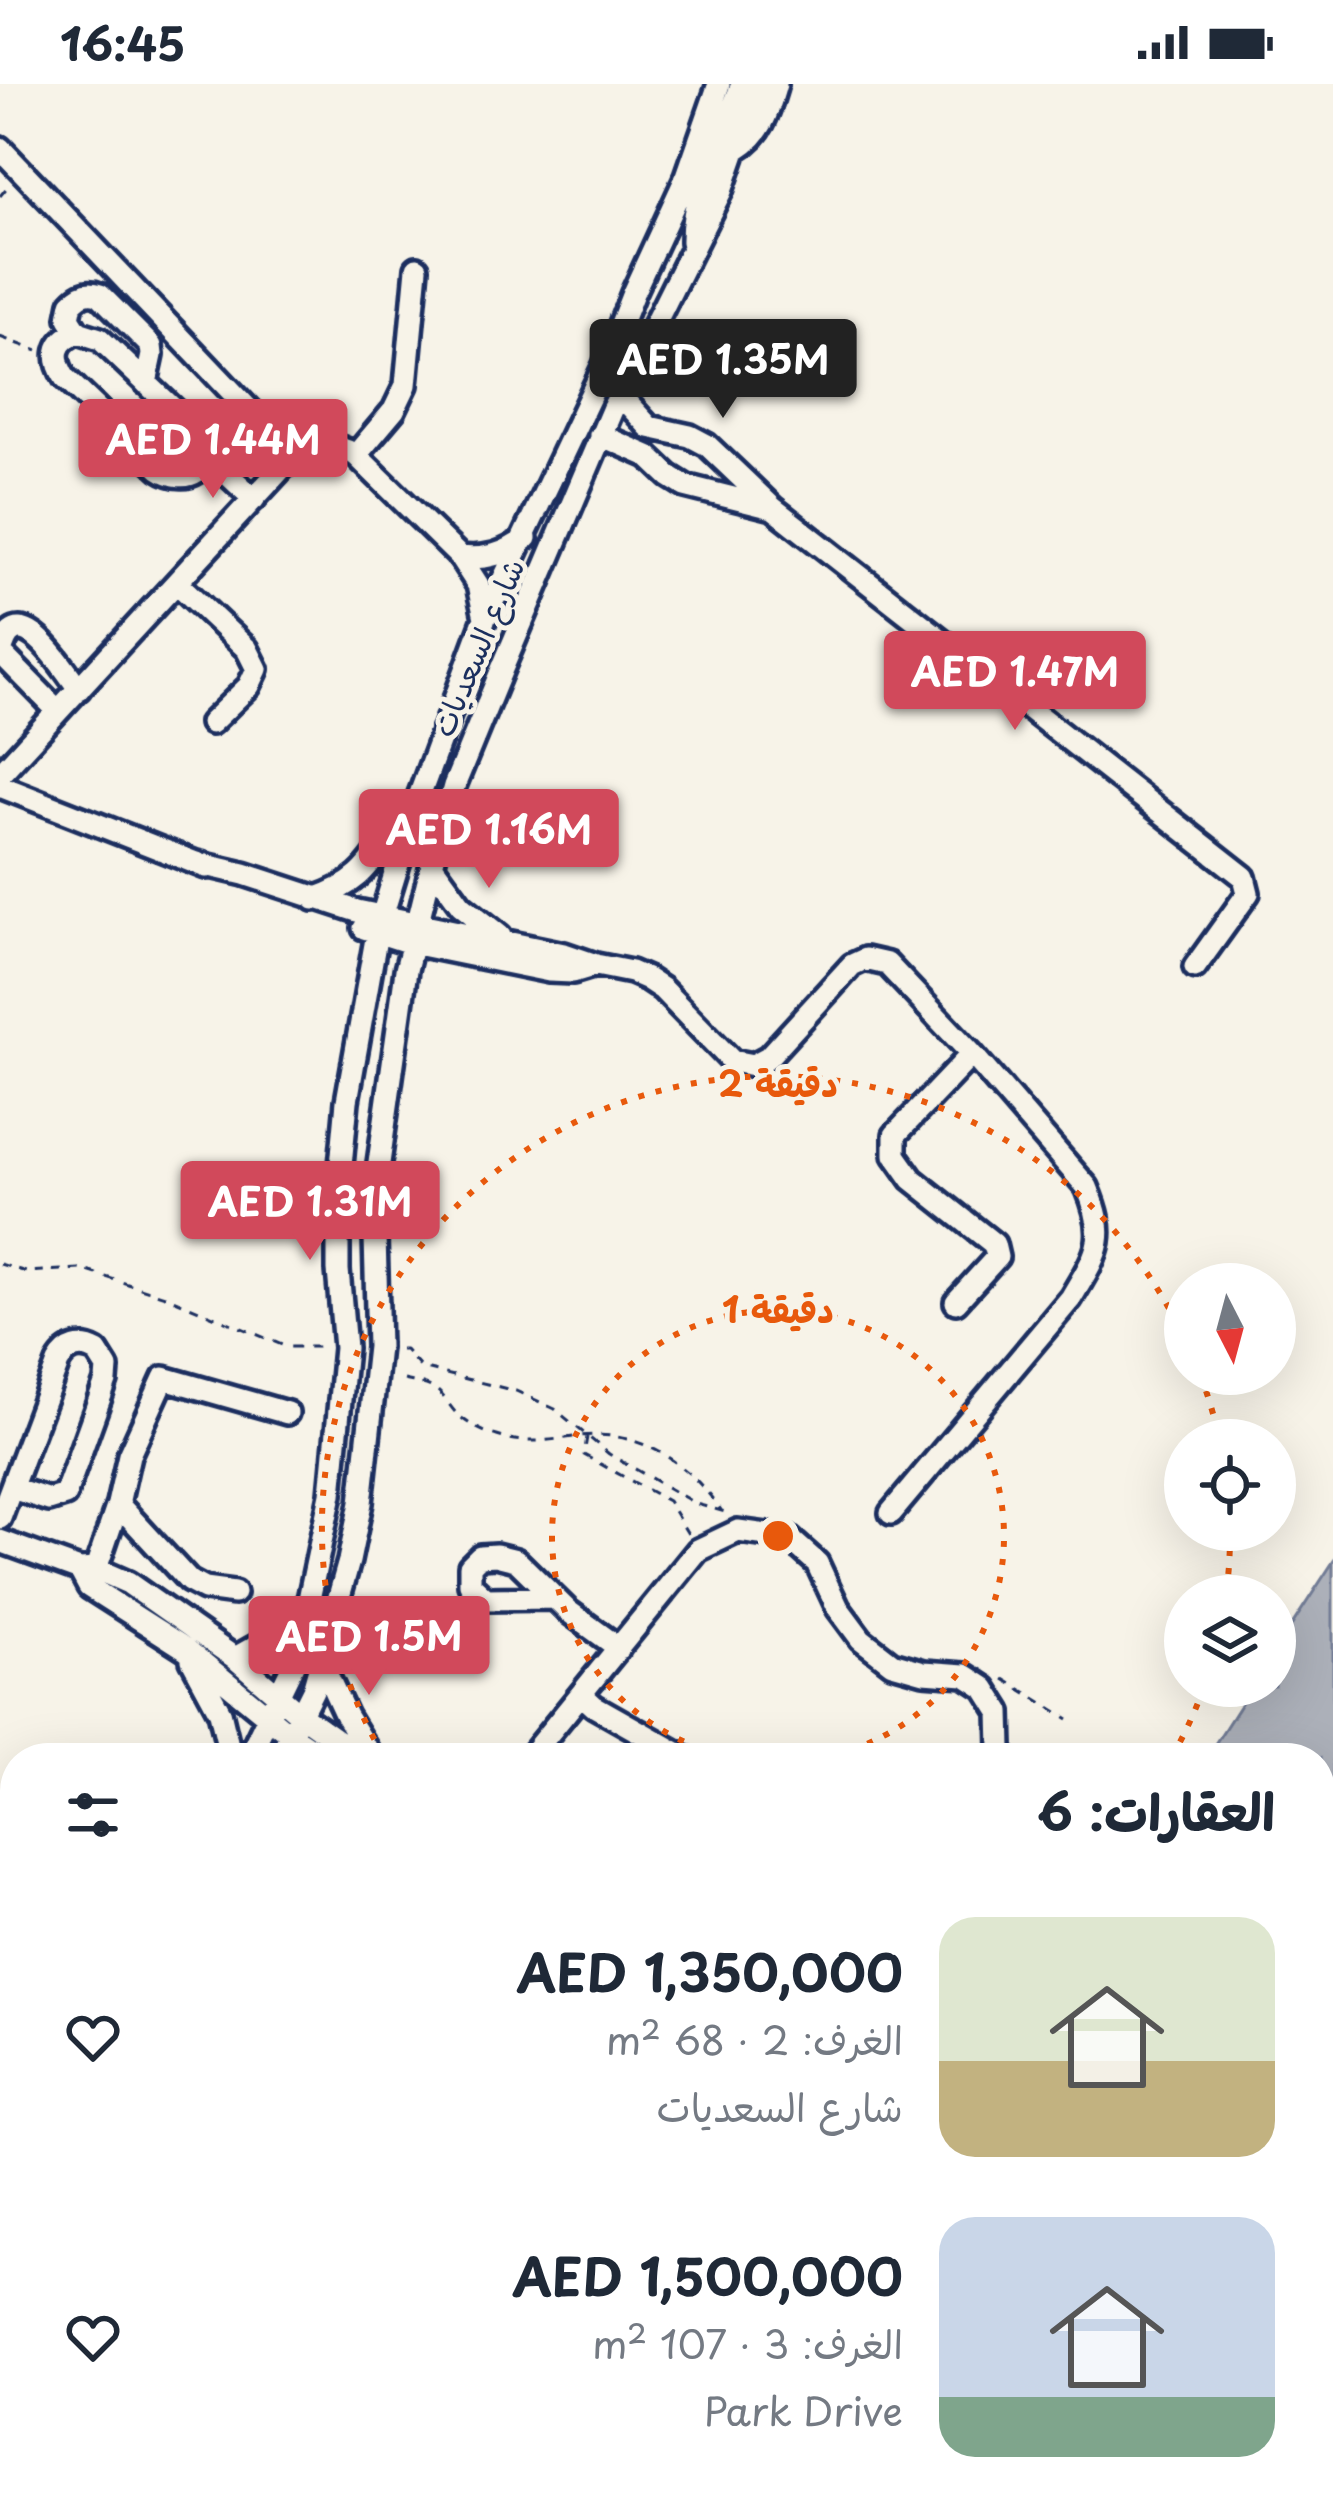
<!DOCTYPE html>
<html lang="ar">
<meta charset="utf-8">
<style>
body{margin:0;font-family:"Playpen Sans","Playpen Sans Arabic",sans-serif;background:#f6f6f7;color:#1f2937;direction:rtl;height:100vh;display:flex;flex-direction:column;font-size:45px;white-space:nowrap}
*{box-sizing:border-box;margin:0}
p{font-size:39px;color:#747a83}
.icon{flex:none;width:66px;height:66px;fill:none;stroke:currentColor;stroke-width:2;stroke-linecap:round;stroke-linejoin:round}
.map{position:relative;flex:1;overflow:hidden;direction:ltr}
.side{position:absolute;left:0px;top:1659px;width:1335px;height:771px;display:flex;flex-direction:column;background:#fff;border-radius:48px 48px 0 0;box-shadow:0 12px 48px #0002;direction:rtl}
.side>*{flex:none}
.needle{width:78px;rotate:174deg}
.controls{position:absolute;left:1164px;top:1179px;display:grid;gap:24px}
.controls a{display:grid;place-items:center;width:132px;height:132px;border-radius:50%;background:#fff;box-shadow:0 12px 48px #0002;font-size:60px}
.price{position:absolute;translate:-50% -102px;padding:0 27px;border-radius:12px;background:#d1495b;color:#fff;font-size:39px;line-height:78px;filter:drop-shadow(0 3px 6px #0008)}
.price::after{content:'';position:absolute;left:50%;top:72px;width:36px;height:27px;margin-left:-18px;background:inherit;clip-path:polygon(0 0,100% 0,50% 100%)}
.price.on{background:#222;color:#fff}
ul{padding:0;list-style:none}
li{display:flex;align-items:center;gap:36px;height:300px;padding:0 60px}
li span{display:grid;place-items:center;flex:none;width:336px;height:240px;border-radius:36px;color:#555}
li>.icon{margin-inline-start:auto}
span .icon{width:144px;height:144px;fill:#fffc;stroke-width:1}
li b{font-size:51px}
h2{display:flex;justify-content:space-between;align-items:center;height:144px;padding:0 60px;font-size:51px}
.status{display:flex;justify-content:space-between;align-items:center;height:84px;padding:0 60px;background:#fff;direction:ltr}
.status svg{height:33px;fill:currentColor}
.map>svg:first-child{display:block}
</style>
<div class="status"><b>16:45</b><svg viewBox="0 0 49 12"><path d="M0 12V9h3v3zM5 12V6h3v6zM10 12V3h3v9zM15 12V0h3v12zM26 1h20v11H26zM47 4h2v5h-2z"/></svg></div>
<div class="map">
<svg width="1333" height="2428" viewBox="0 0 1333 2428">
<rect width="100%" height="100%" fill="#f7f3e8"/>
<filter id="ink" filterUnits="userSpaceOnUse"><feTurbulence type="fractalNoise" baseFrequency=".00833" numOctaves="2"/><feDisplacementMap in="SourceGraphic" scale="24" xChannelSelector="R" yChannelSelector="G"/><feConvolveMatrix kernelMatrix="1 2 1 2 8 2 1 2 1" color-interpolation-filters="sRGB"/></filter>
<g filter="url(#ink)">
<path fill="#acb0b9" stroke="#727c95" stroke-width="3" d="M1333,1478V2428H719L727,2415H1320V1674H1206L1252,1602H1275V1567Z"/>
<g fill="none" stroke-linecap="round" stroke-linejoin="round">
<g stroke="#1b2f5e" stroke-width="30">
<path id="minor" d="M0,64L293,372
M738,64C763,49 768,27 776,0
M692,158C691,103 724,52 742,0
M78,248L100,255L202,352C217,385 187,403 159,384L65,294C53,275 53,257 78,248Z
M78,248L69,234L72,219C80,210 88,206 100,211L151,262L152,271L146,299
M620,311L649,343L690,352L707,361L773,424L1244,793L1248,809L1195,883
M600,351L648,372L669,392L685,402L773,424
M207,371L254,415
M356,371L394,326L406,301L417,184
M460,473C486,476 505,470 526,454
M177,499L247,565L257,585L249,602L211,639
M58,627L1,569C16,506 64,585 79,605
M0,690L293,372C316,359 333,358 356,371L460,473L478,501L485,534
M0,702L206,783
M197,779L244,790L357,827L564,870L596,881L631,888L647,895L662,905L732,977L753,981L768,973L852,881L865,875L887,880L972,970L1087,1103C1109,1155 1098,1168 1071,1214L891,1429
M432,781L461,821L500,852
M314,815C371,796 372,771 407,730
M364,844L411,859L549,887L573,888L596,881
M956,1218L997,1173L994,1160L912,1095L895,1071V1051L972,970
M118,1420L189,1497L204,1505L234,1509
M0,1434L58,1279C67,1263 81,1259 97,1268L107,1284L106,1297L65,1411L49,1416L12,1404
M0,1457L80,1486L96,1485L128,1499L235,1574L301,1631L335,1655L368,1674
M96,1485L118,1420L129,1371L164,1294L287,1329
M80,1486L89,1503L186,1565L292,1652L325,1674
M554,1514L486,1515L470,1500V1482L480,1472L496,1471L516,1476L568,1527L619,1564
M235,1574L280,1549L309,1520
M192,1576L220,1628L231,1674
M321,1578L346,1632L371,1673
M581,1610L594,1622L686,1674
M248,1674L297,1573L331,1410L345,1264L338,1186V1114L347,1017L377,849L416,721L485,534L605,281L633,209L687,92L719,0
M279,1674L313,1606L349,1477L361,1419L378,1263L374,1115L406,886L432,781L454,702L502,585L612,326L721,107L758,0
M529,1674L698,1466L738,1447L789,1454L817,1479L838,1524L861,1555L892,1579L924,1588L965,1591L985,1604L1000,1628L1001,1664L996,1674
M0,1906L15,1917
M0,2007L15,1988
M0,2034L15,2025
M0,2145L15,2156
M422,2428L430,2415"/>
</g>
<path stroke="#1b2f5e" stroke-width="3" stroke-dasharray="9 9" stroke-linecap="butt" d="M0,112L9,101
M0,253L38,267
M0,1180L26,1188L81,1185L168,1213L287,1263H325
M400,1266H405L421,1284L516,1307L555,1325L609,1370L696,1420L729,1429
M404,1296C412,1298 423,1299 431,1303C443,1308 448,1321 457,1330C468,1340 482,1348 497,1352C526,1361 551,1356 580,1352C640,1345 688,1379 721,1426
M587,1353L584,1371L668,1417L688,1450
M1004,1595L1069,1635
M0,1950L15,1962
M0,2358L15,2364
M141,2415L154,2428
M7,2428L17,2415
M599,2428L607,2415"/>
<use href="#minor" stroke="#f7f3e8" stroke-width="21"/>
</g>
</g>
<g fill="none" stroke="#e8590c" stroke-width="6" stroke-dasharray="6 12">
<path d="M735 1674A226 226 0 1 1 821 1674"/>
<path d="M1204 1603A452 452 0 0 1 1173 1671M383 1671A452 452 0 1 1 1184 1254M1200 1290A452 452 0 0 1 1219 1354M1230 1448A452 452 0 0 1 1226 1511"/>
</g>
<g text-anchor="middle" stroke-width="10" stroke-linejoin="round" paint-order="stroke">
<g font-size="30" fill="#1b2f5e" stroke="#f7f3e8">
<text transform="translate(479 564) rotate(-67)" y="10">شارع السعديات</text>
</g>
</g>
<circle cx="778" cy="1452" r="18" fill="#e8590c" stroke="#f7f3e8" stroke-width="6"/>
<g font-size="36" text-anchor="middle" font-weight="bold" fill="#e8590c" stroke="#f7f3e8" stroke-width="10" stroke-linejoin="round" paint-order="stroke">
<text x="778" y="1013">2 دقيقة</text>
<text x="778" y="1239">1 دقيقة</text>
</g>
</svg>
<div class="controls">
<a><svg class="needle" viewBox="-14 -14 28 28"><path d="M0-13l5 13h-10z" fill="#e53935"/><path d="M0 13l5-13h-10z" fill="#747a83"/></svg></a>
<a><svg class="icon" aria-label="locate" viewBox="0 0 24 24"><circle cx="12" cy="12" r="6"/><path d="M12 2v4M12 18v4M2 12h4M18 12h4"/></svg></a>
<a><svg class="icon" aria-label="layers" viewBox="0 0 24 24"><path d="M12 4l9 5-9 5-9-5zM3 14l9 5 9-5"/></svg></a>
</div>
<b class="price on" style="left:723px;top:337px">AED 1.35M</b>
<b class="price" style="left:213px;top:417px">AED 1.44M</b>
<b class="price" style="left:1015px;top:649px">AED 1.47M</b>
<b class="price" style="left:489px;top:807px">AED 1.16M</b>
<b class="price" style="left:310px;top:1179px">AED 1.31M</b>
<b class="price" style="left:369px;top:1614px">AED 1.5M</b>
<section class="side">
<h2>العقارات: 6<svg class="icon" aria-label="filters" viewBox="0 0 24 24"><path d="M4 7h16M4 17h16"/><circle cx="9" cy="7" r="2"/><circle cx="15" cy="17" r="2"/></svg></h2>
<ul>
<li><span style="background:linear-gradient(#dfe7d0 60%,#c2b280 0)"><svg class="icon" aria-label="home" viewBox="0 0 24 24"><path d="M3 11l9-7 9 7M6 9v11h12V9"/></svg></span><div><b>AED 1,350,000</b><p>الغرف: 2 · 68 m²</p><p>شارع السعديات</p></div><svg class="icon" aria-label="heart" viewBox="0 0 24 24"><path d="M12 20l-8-8c-3-5 5-10 8-4 3-6 11-1 8 4z"/></svg></li>
<li><span style="background:linear-gradient(#c9d6e8 75%,#7fa58c 0)"><svg class="icon" aria-label="home" viewBox="0 0 24 24"><path d="M3 11l9-7 9 7M6 9v11h12V9"/></svg></span><div><b>AED 1,500,000</b><p>الغرف: 3 · 107 m²</p><p>Park Drive</p></div><svg class="icon" aria-label="heart" viewBox="0 0 24 24"><path d="M12 20l-8-8c-3-5 5-10 8-4 3-6 11-1 8 4z"/></svg></li>
</ul>
</section>
</div>
